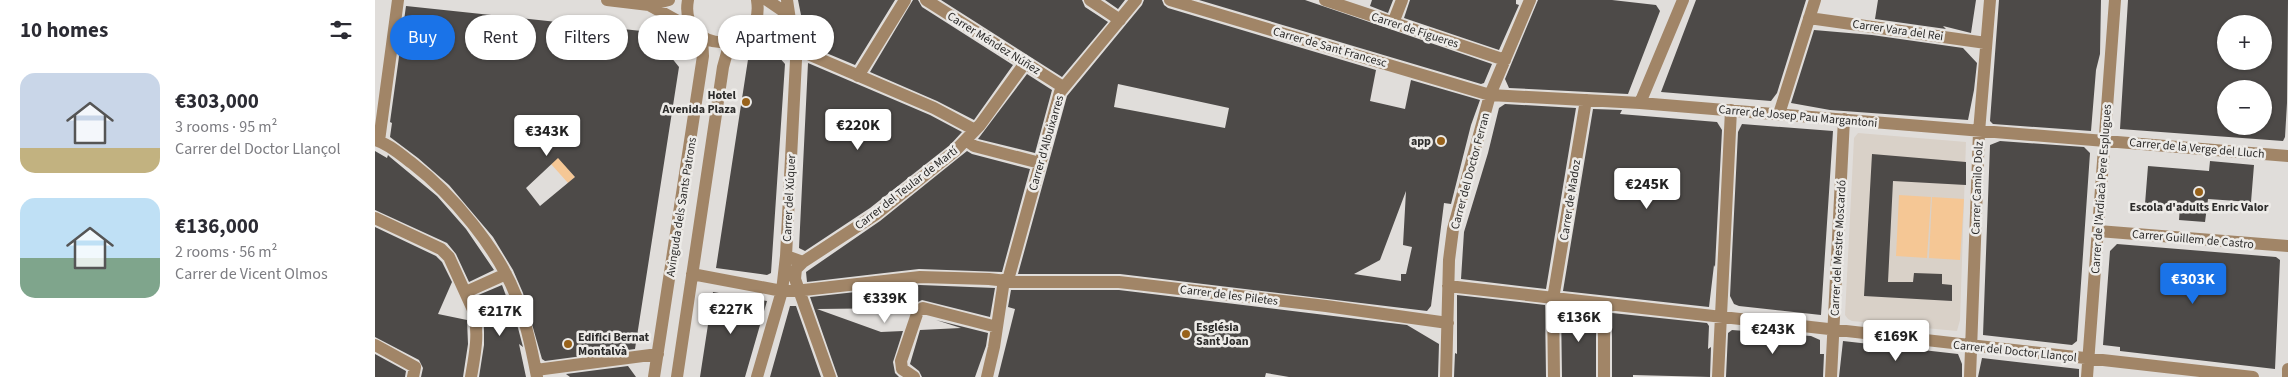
<!DOCTYPE html>
<meta charset="utf-8">
<style>
body{margin:0;font-family:"Source Sans 3",sans-serif;background:#f2f2f3;color:#2b2b33;height:100vh;display:flex;flex-direction:column;font-size:19px;white-space:nowrap}
*{box-sizing:border-box;margin:0}
p{font-size:16px;color:#7c7c81}
.icon{flex:none;width:28px;height:28px;fill:none;stroke:currentColor;stroke-width:2;stroke-linecap:round;stroke-linejoin:round}
.map{position:relative;flex:1;overflow:hidden}
.panel{display:flex;flex-direction:column;background:#fff;width:375px}
.panel>*{flex:none}
.top-card{position:absolute;left:15px;top:15px;width:475px;height:45px;display:flex;gap:10px}
.fabs{position:absolute;left:1842px;top:15px;display:grid;gap:10px}
.fabs a{display:grid;place-items:center;width:55px;height:55px;border-radius:50%;background:#fff;box-shadow:0 1px 4px #0004;font-size:25px}
.price{position:absolute;translate:-50% -42px;padding:0 11px;border-radius:5px;background:#fff;color:#222;font-size:16px;line-height:32px;filter:drop-shadow(0 1px 2px #0008)}
.price::after{content:'';position:absolute;left:50%;top:30px;width:15px;height:11px;margin-left:-8px;background:inherit;clip-path:polygon(0 0,100% 0,50% 100%)}
.price.active{background:#1a73e8;color:#fff}
ul{padding:0;list-style:none}
li{display:flex;align-items:center;gap:15px;height:125px;padding:0 20px}
li span{display:grid;place-items:center;flex:none;width:140px;height:100px;border-radius:15px;color:#555}
li>.icon{margin-inline-start:auto}
span .icon{width:60px;height:60px;fill:#fffc;stroke-width:1}
li b{font-size:21px}
h2{display:flex;justify-content:space-between;align-items:center;height:60px;padding:0 20px;font-size:21px}
.pill{padding:0 18px;border-radius:22px;background:#fff;box-shadow:0 1px 4px #0004;font-size:18px;line-height:45px}
.pill.active{background:#1a73e8;color:#fff}
main{display:flex;flex:1;min-height:0}
.map>svg:first-child{display:block}
</style>
<main>
<section class="panel">
<h2>10 homes<svg class="icon" aria-label="filters" viewBox="0 0 24 24"><path d="M4 7h16M4 17h16"/><circle cx="9" cy="7" r="2"/><circle cx="15" cy="17" r="2"/></svg></h2>
<ul>
<li><span style="background:linear-gradient(#c9d6e8 75%,#c2b280 0)"><svg class="icon" aria-label="home" viewBox="0 0 24 24"><path d="M3 11l9-7 9 7M6 9v11h12V9"/></svg></span><div><b>€303,000</b><p>3 rooms · 95 m²</p><p>Carrer del Doctor Llançol</p></div></li>
<li><span style="background:linear-gradient(#bfe0f5 60%,#7fa58c 0)"><svg class="icon" aria-label="home" viewBox="0 0 24 24"><path d="M3 11l9-7 9 7M6 9v11h12V9"/></svg></span><div><b>€136,000</b><p>2 rooms · 56 m²</p><p>Carrer de Vicent Olmos</p></div></li>
</ul>
</section>
<div class="map">
<svg width="1913" height="377" viewBox="0 0 1913 377">
<rect width="100%" height="100%" fill="#e0ddda"/>
<path fill="#d9d1c8" d="M1483,133L1591,142L1585,320L1582,331L1477,321L1473,319L1470,315L1479,138Z"/>
<path fill="#f5c795" d="M168,140L200,177L193,183L176,164L179,161Z
M1524,195L1556,197L1552,258L1521,256Z
M1557,197L1589,199L1585,260L1554,258Z"/>
<path fill="#4d4a48" fill-rule="evenodd" d="M423,0H520L480,65L432,45Z
M538,0H543L547,7L638,65L599,120L562,101L495,72Z
M566,0H707L710,7L733,22L687,77Z
M730,0H750L743,9Z
M769,0H787L789,5L793,8L1001,70L995,101L1030,109L1036,80L1105,100L1096,125L1076,204L1069,203L1056,306L1052,311L745,274H643L692,96L767,5ZM743,84L854,108L850,128L739,107ZM1031,191L1028,245L1037,247L1031,274H1026V281L979,274L1005,260Z
M824,0H930L1117,64L1109,83L1106,84Z
M997,0H1018L1013,13L995,6Z
M1035,0H1141V4L1144,5L1124,50L1029,18Z
M1163,0H1237L1281,5L1285,11L1253,94L1134,88L1130,79Z
M1321,0H1431L1402,93L1396,101L1286,92Z
M1503,0H1601L1596,33L1568,26L1571,29L1500,19Z
M1624,0H1726L1725,54L1721,70L1716,131L1618,124L1615,121Z
M1753,0H1913L1912,103L1910,137L1908,141L1745,129ZM1851,24H1889V61H1851ZM1851,89H1889V126H1851Z
M31,6L276,32L304,67L260,349L170,361L167,359L148,293L138,270L118,237L74,185L43,158L15,137L17,123L15,122ZM183,158L200,177L165,206L151,188Z
M1439,30L1497,35L1588,48L1602,63L1599,90L1593,120L1455,110L1416,103Z
M374,53L404,57L410,64L396,273L392,275L341,268Z
M433,63L555,115L587,132L575,145L495,208L430,251L424,248Z
M652,74L677,90L660,153L603,139Z
M1130,104L1201,108L1171,289L1086,279L1089,232L1113,153L1124,108Z
M1218,109L1247,110L1245,114L1342,122L1347,130L1340,267L1339,265L1334,307L1188,291Z
M1367,124L1458,131L1446,315L1364,306L1359,304L1355,296L1363,132Z
M1625,141L1709,147L1715,153L1702,341L1697,345L1608,335L1615,145Z
M0,151L12,158L13,155L15,157L62,196L91,229L119,270L94,282L81,254L72,243L0,210Z
M592,151L597,154L655,169L627,272L544,269L432,282L431,272L505,221Z
M1497,154L1591,162V185L1518,181L1513,282H1538L1539,273L1567,274V284L1577,285V301L1489,296Z
M1835,161L1879,165L1876,202L1833,199L1830,222L1804,220L1805,207L1770,204L1773,166L1834,171Z
M0,227L61,256L67,262L77,282L63,314L92,320L93,344L88,377H46L48,368L44,360L0,337Z
M1742,244L1901,257L1905,260L1900,369L1745,351V347L1728,345L1735,251Z
M127,285L143,328L148,347L144,344L151,377H104L109,345V323H112L101,296Z
M545,285L620,288L615,317L547,300L539,304L535,310L529,308L442,309L506,332L528,331L518,362L520,373L524,377H463L435,297Z
M636,290H744L1032,325L1064,344L1063,377H914L891,373L890,377H623L640,309L633,307Z
M338,292L392,301L370,377H325Z
M1082,295L1170,305L1171,377H1079L1080,353L1082,354Z
M415,306H421L446,377H395Z
M1186,307L1221,311V377H1187Z
M1237,313L1332,323L1334,326L1333,349L1336,347L1335,377L1258,375V377H1237Z
M561,320L613,333L611,346L600,377H547L544,371L535,364L545,330L586,328Z
M1357,330L1436,336L1445,340V354H1449L1448,377H1351L1353,333Z
M1468,341L1583,354L1587,364V377H1464Z
M0,354L31,371L30,377H0Z
M1607,358L1704,369V377H1603Z
M253,366L261,377H195L191,374Z"/>
<g fill="none" stroke-linecap="round" stroke-linejoin="round">
<path stroke="#a18567" stroke-width="12" d="M232,0L274,5
M294,0L274,5L319,30
M313,0C303,55 391,58 382,0
M392,0L414,15
M551,0L688,87
M715,0L745,20
M795,0L1115,95L1265,103L1913,156
M950,0L1130,60
M1434,18L1611,43
M1018,23L1027,0
M419,48L559,108L600,130
M483,76L530,0
M1265,103L1308,0
M1404,114L1440,0
M0,140C13,143 27,156 38,164C77,194 123,249 141,296C151,321 157,350 162,377
M591,140L599,146L665,163
M4,141L23,0
M0,218L66,249L74,257L99,312C104,335 100,354 96,377
M1723,231L1913,246
M411,256L428,262L500,215L580,151L605,125L650,63
M428,262L421,269L420,279L455,377
M317,274L407,291H420L545,277L614,279L641,282H744L951,306L1073,323
M633,280L685,92L761,0
M1073,286L1878,377
M91,292L131,274
M0,345L40,367L38,377
M161,370L283,354
M279,377L328,56L327,37
M302,377L348,67L353,49L358,42
M382,377L407,291L411,256L421,60L412,0
M539,377L527,369L526,361L543,311L548,308L622,327
M612,377L619,347L629,280
M1071,377L1074,260L1078,229L1115,95L1155,0
M1179,377L1178,299L1211,100
M1229,377V305
M1343,377L1356,110
M1456,377L1469,119
M1595,377L1604,132L1615,0
M1712,377L1740,0
M1913,377V369"/>
</g>
<g fill="#98621a" stroke="#edebe8" stroke-width="2">
<circle cx="371" cy="102" r="5"/>
<circle cx="1066" cy="141" r="5"/>
<circle cx="1824" cy="192" r="5"/>
<circle cx="811" cy="334" r="5"/>
<circle cx="193" cy="344" r="5"/>
</g>
<g text-anchor="middle" stroke-width="5" stroke-linejoin="round" paint-order="stroke">
<g font-size="12" fill="#2c2b2a" stroke="#edebe8">
<text transform="translate(1040 30) rotate(18)" y="4">Carrer de Figueres</text>
<text transform="translate(1523 30) rotate(8)" y="4">Carrer Vara del Rei</text>
<text transform="translate(619 43) rotate(32)" y="4">Carrer Méndez Núñez</text>
<text transform="translate(955 47) rotate(16)" y="4">Carrer de Sant Francesc</text>
<text transform="translate(1423 116) rotate(5)" y="4">Carrer de Josep Pau Margantoni</text>
<text transform="translate(671 143) rotate(-74)" y="4">Carrer d'Albuixarres</text>
<text transform="translate(1822 148) rotate(5)" y="4">Carrer de la Verge del Lluch</text>
<text transform="translate(1095 171) rotate(-75)" y="4">Carrer del Doctor Ferran</text>
<text transform="translate(531 188) rotate(-38)" y="4">Carrer del Teular de Martí</text>
<text transform="translate(1602 188) rotate(-88)" y="4">Carrer Camilo Dolz</text>
<text transform="translate(1726 189) rotate(-86)" y="4">Carrer de l'Ardiacà Pere Esplugues</text>
<text transform="translate(414 198) rotate(-87)" y="4">Carrer del Xúquer</text>
<text transform="translate(1195 200) rotate(-81)" y="4">Carrer de Madoz</text>
<text transform="translate(306 207) rotate(-81)" y="4">Avinguda dels Sants Patrons</text>
<text transform="translate(1818 239) rotate(5)" y="4">Carrer Guillem de Castro</text>
<text transform="translate(1463 248) rotate(-87)" y="4">Carrer del Mestre Moscardó</text>
<text transform="translate(854 295) rotate(7)" y="4">Carrer de les Piletes</text>
<text transform="translate(1640 351) rotate(6)" y="4">Carrer del Doctor Llançol</text>
</g>
<g font-size="12" font-weight="bold" fill="#2c2b2a" stroke="#edebe8" text-anchor="end">
<text x="361" y="99">Hotel<tspan x="361" dy="14">Avenida Plaza</tspan></text>
<text x="1056" y="145">app</text>
<text x="1824" y="211" text-anchor="middle">Escola d'adults Enric Valor</text>
<text x="821" y="331" text-anchor="start">Església<tspan x="821" dy="14">Sant Joan</tspan></text>
<text x="203" y="341" text-anchor="start">Edifici Bernat<tspan x="203" dy="14">Montalvà</tspan></text>
</g>
</g>
</svg>
<div class="fabs">
<a>+</a>
<a>−</a>
</div>
<b class="price" style="left:483px;top:151px">€220K</b>
<b class="price" style="left:172px;top:157px">€343K</b>
<b class="price" style="left:1272px;top:210px">€245K</b>
<b class="price active" style="left:1818px;top:305px">€303K</b>
<b class="price" style="left:510px;top:324px">€339K</b>
<b class="price" style="left:356px;top:335px">€227K</b>
<b class="price" style="left:125px;top:337px">€217K</b>
<b class="price" style="left:1204px;top:343px">€136K</b>
<b class="price" style="left:1398px;top:355px">€243K</b>
<b class="price" style="left:1521px;top:362px">€169K</b>
<div class="top-card">
<a class="pill active">Buy</a>
<a class="pill">Rent</a>
<a class="pill">Filters</a>
<a class="pill">New</a>
<a class="pill">Apartment</a>
</div>
</div>
</main>
